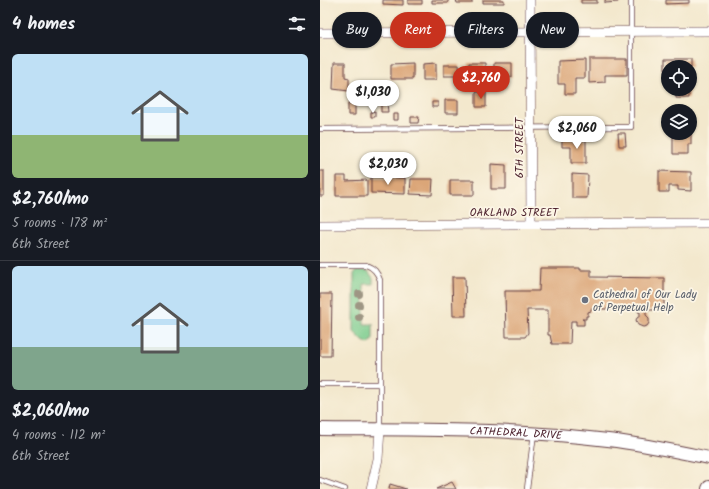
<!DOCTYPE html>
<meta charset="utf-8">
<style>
body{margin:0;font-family:Kalam,sans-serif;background:#242831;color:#f1f3f6;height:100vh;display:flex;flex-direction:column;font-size:15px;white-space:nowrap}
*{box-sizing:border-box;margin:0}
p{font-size:13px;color:#9ea1a6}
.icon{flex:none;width:22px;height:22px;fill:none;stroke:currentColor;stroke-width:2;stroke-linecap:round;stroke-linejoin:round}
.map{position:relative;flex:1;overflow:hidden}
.details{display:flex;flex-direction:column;background:#171b24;width:320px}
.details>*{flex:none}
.hud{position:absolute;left:12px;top:12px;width:317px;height:36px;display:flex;gap:8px}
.buttons{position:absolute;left:341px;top:60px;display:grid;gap:8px}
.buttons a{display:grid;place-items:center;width:36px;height:36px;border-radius:50%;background:#171b24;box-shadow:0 1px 3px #0004;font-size:20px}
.price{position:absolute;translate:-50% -34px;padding:0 9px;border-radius:14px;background:#fff;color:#222;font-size:13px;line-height:26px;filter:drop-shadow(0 1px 2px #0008)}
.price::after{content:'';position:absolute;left:50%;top:24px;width:12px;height:9px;margin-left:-6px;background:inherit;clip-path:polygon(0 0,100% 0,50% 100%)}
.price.selected{background:#c8321e;color:#fff}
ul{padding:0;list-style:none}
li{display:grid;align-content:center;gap:8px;height:212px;padding:0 12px}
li+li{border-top:1px solid #363941}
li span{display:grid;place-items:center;height:124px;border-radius:6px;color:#555}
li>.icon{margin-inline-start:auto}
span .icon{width:72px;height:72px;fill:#fffc;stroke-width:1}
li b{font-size:17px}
h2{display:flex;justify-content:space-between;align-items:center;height:48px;padding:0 12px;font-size:17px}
.tag{padding:0 14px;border-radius:18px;background:#171b24;box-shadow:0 1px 3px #0004;font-size:14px;line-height:36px}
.tag.selected{background:#c8321e;color:#fff}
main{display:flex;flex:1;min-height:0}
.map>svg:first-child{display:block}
</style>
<main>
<section class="details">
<h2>4 homes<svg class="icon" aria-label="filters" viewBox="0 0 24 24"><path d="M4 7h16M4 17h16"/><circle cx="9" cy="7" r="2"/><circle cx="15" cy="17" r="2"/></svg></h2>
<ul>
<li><span style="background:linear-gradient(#bfe0f5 65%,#8fb573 0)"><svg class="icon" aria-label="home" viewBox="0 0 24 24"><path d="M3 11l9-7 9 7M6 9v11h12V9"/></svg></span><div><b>$2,760/mo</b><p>5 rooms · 178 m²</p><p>6th Street</p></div></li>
<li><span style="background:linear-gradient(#bfe0f5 65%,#7fa58c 0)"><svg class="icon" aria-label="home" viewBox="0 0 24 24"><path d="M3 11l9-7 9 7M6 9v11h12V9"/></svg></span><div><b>$2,060/mo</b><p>4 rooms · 112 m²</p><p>6th Street</p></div></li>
</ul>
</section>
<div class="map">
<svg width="389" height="489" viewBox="0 0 389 489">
<rect width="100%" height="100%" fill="#fcf5e5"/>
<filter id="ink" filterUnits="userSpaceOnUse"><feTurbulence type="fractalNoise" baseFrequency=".025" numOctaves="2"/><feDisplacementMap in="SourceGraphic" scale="8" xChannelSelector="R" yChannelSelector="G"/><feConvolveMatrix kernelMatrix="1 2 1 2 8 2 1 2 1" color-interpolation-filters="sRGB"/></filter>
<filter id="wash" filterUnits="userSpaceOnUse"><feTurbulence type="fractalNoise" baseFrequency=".012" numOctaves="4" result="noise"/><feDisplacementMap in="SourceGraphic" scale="16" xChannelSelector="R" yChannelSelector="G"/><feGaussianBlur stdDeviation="0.9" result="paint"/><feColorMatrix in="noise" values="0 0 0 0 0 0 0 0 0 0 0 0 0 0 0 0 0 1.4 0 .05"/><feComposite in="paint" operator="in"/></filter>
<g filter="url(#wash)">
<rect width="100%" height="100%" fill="#f3e8cd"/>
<path fill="#7acc8e" stroke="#62765c" d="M40,270L48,271L53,278V284H44V324H53V339L49,344L43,341L34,332V274L36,271Z"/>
<g id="blocks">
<path fill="#dba678" d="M63,0H83V5L63,4Z
M88,0H102V4H88Z
M112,0H128V3H112Z
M136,0H152V3H137Z
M163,0H184V3H163Z
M261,0H277V3H261Z
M285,0H298V2L285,3Z
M346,0H369V3L346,4Z
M269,59H307V75H285V82L269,83Z
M345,59H371V67H348V79L345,80Z
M265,60V78H255V94H245V84H238V61Z
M14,63H25V77L29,78V91L13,89Z
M93,63V79H71V64Z
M116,63V80H103V64Z
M149,63H165V82H149Z
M174,63H192V77H187V88H179V83H174Z
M124,65H139L140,76H124Z
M46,88H61V99L46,100Z
M356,89H369V98H356Z
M156,92H166V107H156Z
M125,100H138V113H125Z
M112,102H118V107H112Z
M28,103H35V115H28Z
M61,103H67L68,112H61Z
M55,111V117H51V112Z
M73,114H78V120H73Z
M91,117H99L98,123H91Z
M298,133H305L306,146H299Z
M353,133H371V144H368V154H353Z
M242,140H266V163H251V147H242Z
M171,164L186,165V189H171Z
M0,171H4V196H0Z
M339,171L371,172V191L358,190V186H349V192H339Z
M252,174L268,175L267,198H252Z
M16,176H26V181L47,180V196H16Z
M51,177L85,178V194L51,193Z
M91,179H113L112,195L90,194Z
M130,180H154V195H130Z
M220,268H260V270H271V277L344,278V310H326V315L329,318V323L327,326L323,327L318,325L316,320L317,318L320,316V312H318V309H271V311L268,312V316H266V319H262L264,320V325H256V321H251L250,344H232L230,335H228V310H207L208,333L205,337H186L185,291H219Z
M132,277H145L146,316H133Z
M0,294H12L11,356H0Z
M132,482L136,489H116Z
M70,484L86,489H69Z"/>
</g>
</g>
<g filter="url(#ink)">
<use href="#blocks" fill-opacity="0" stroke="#633d43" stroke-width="1"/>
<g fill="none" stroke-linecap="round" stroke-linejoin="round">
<g stroke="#633d43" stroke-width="6">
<path id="service" d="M0,129L311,127V0
M0,265H46C54,268 57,272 60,280V428
M0,384H60
M0,480L25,489
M207,489L214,433"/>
</g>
<g stroke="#633d43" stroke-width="10">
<path id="minor" d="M210,0L211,224
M0,33L389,31
M0,225L389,223
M51,489L58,459L60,430"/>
</g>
<g stroke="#633d43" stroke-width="14">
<g id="secondary">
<path id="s1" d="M0,429C96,430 192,428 288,440C322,444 355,451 389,458"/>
<path d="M388,489L389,487"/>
</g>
</g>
<use href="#service" stroke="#fff" stroke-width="4.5"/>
<use href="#minor" stroke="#fff" stroke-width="9"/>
<use href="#secondary" stroke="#fff" stroke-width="12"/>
</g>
<g fill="#9e9684">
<circle cx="39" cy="294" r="4"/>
<circle cx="39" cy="305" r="4"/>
<circle cx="39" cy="317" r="4"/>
</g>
</g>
<circle fill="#6b7280" stroke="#fcf5e5" stroke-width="1.5" cx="265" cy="300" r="4"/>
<g text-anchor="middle" stroke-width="3.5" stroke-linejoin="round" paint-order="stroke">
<g font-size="11" fill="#4a1f2b" stroke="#fcf5e5">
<text transform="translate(199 148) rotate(-90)" y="4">6TH STREET</text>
<text x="194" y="216">OAKLAND STREET</text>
<text dy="4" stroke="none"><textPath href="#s1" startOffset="196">CATHEDRAL DRIVE</textPath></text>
</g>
<g font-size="11" fill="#5b616d" stroke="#fcf5e5" text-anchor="start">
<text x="273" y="298">Cathedral of Our Lady<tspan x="273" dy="13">of Perpetual Help</tspan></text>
</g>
</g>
</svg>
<div class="buttons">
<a><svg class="icon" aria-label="locate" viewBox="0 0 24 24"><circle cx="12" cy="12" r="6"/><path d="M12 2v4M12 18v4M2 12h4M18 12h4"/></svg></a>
<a><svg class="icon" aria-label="layers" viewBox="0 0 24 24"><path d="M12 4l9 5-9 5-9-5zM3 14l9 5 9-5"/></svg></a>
</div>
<b class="price selected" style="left:161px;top:100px">$2,760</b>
<b class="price" style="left:53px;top:114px">$1,030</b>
<b class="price" style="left:257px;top:150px">$2,060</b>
<b class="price" style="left:68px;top:186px">$2,030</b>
<div class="hud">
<a class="tag">Buy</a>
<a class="tag selected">Rent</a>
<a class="tag">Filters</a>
<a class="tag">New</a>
</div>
</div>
</main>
